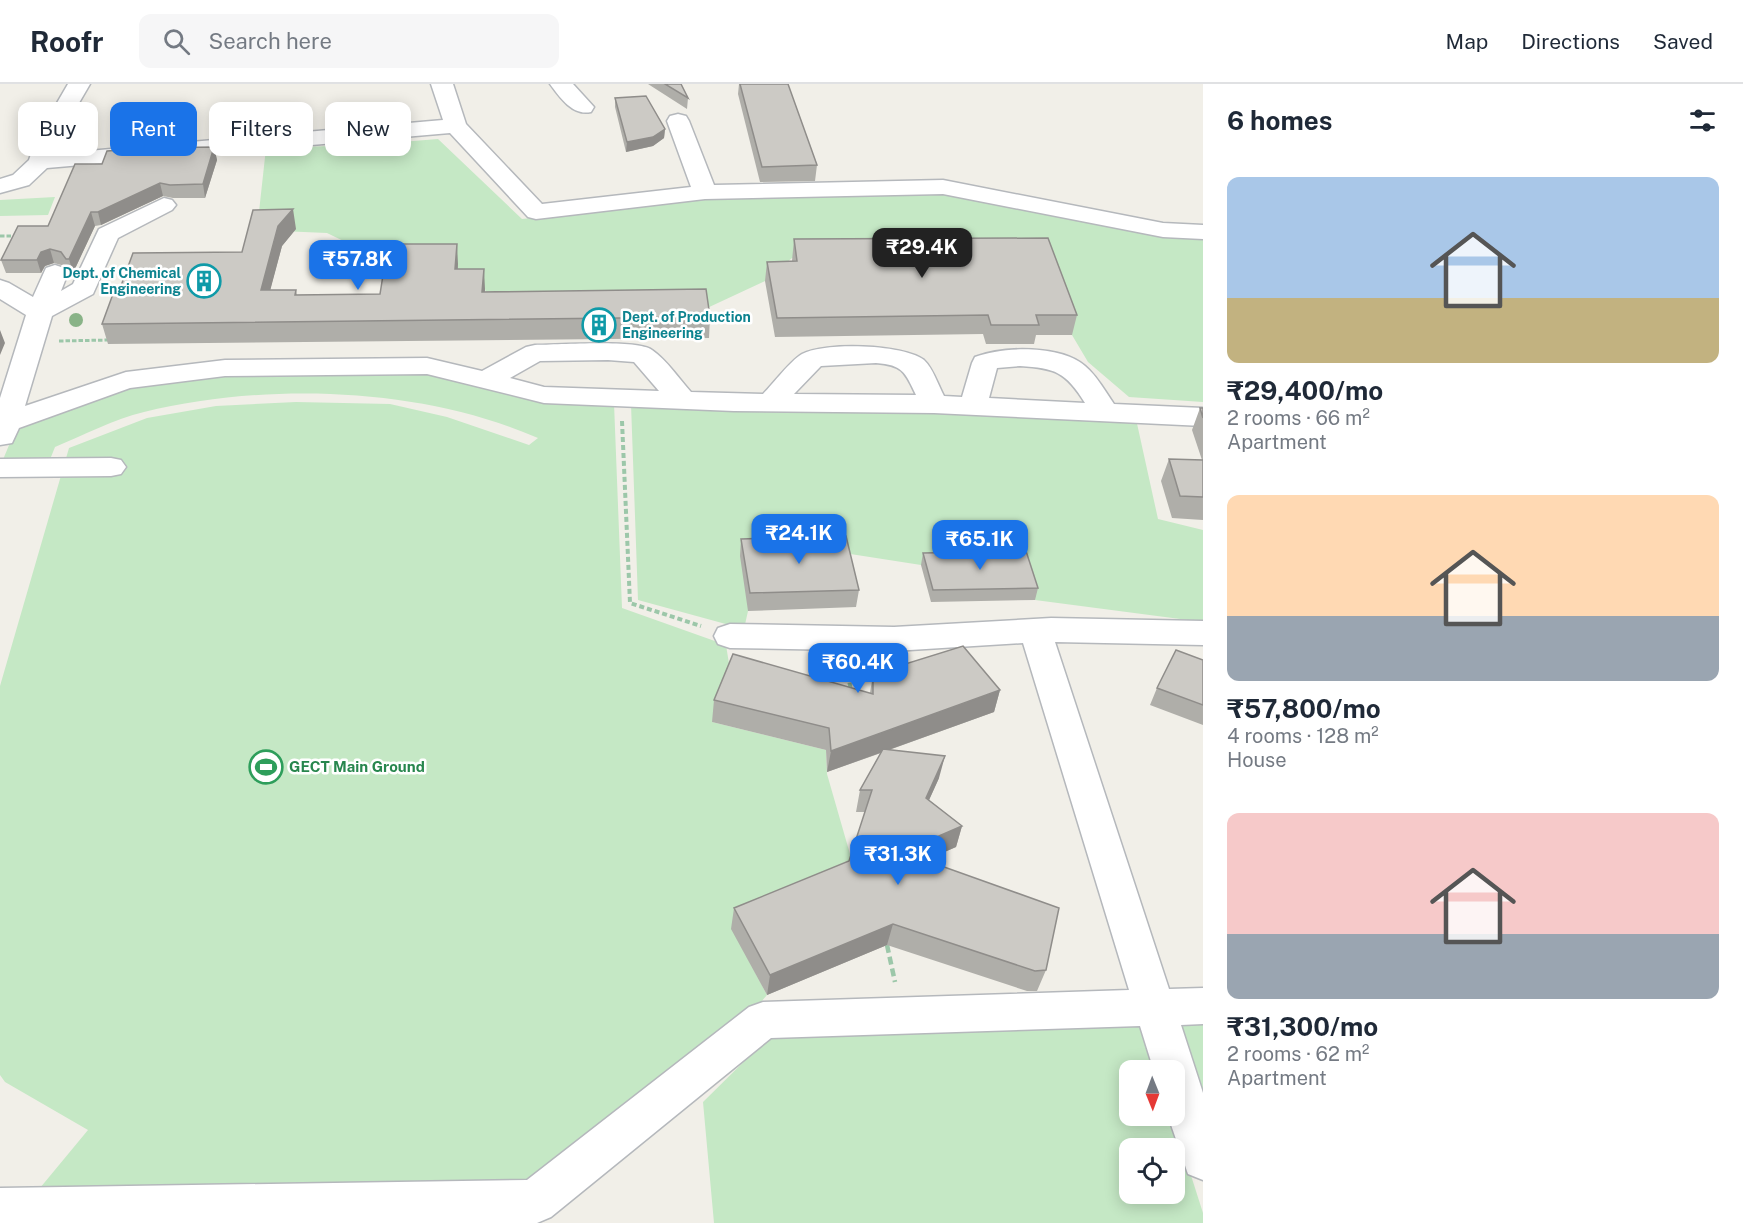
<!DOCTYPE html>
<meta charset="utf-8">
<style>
body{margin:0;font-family:"Public Sans",sans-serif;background:#f6f6f7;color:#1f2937;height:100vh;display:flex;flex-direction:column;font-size:22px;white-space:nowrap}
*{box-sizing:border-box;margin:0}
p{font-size:20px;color:#747a83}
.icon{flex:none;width:33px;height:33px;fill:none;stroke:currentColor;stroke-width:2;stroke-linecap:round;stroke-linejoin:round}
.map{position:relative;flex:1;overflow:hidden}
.panel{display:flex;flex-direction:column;background:#fff;width:540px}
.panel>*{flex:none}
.guide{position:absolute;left:18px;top:18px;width:570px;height:54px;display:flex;gap:12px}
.needle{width:39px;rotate:179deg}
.buttons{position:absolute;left:1119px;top:976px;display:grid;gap:12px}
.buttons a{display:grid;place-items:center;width:66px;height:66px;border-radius:12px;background:#fff;box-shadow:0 3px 15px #0003;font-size:30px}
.price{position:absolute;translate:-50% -51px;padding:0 14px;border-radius:12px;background:#1a73e8;color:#fff;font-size:20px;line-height:39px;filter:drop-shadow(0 2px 3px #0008)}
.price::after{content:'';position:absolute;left:50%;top:36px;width:18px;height:14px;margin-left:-9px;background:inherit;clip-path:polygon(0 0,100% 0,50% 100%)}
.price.on{background:#222;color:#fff}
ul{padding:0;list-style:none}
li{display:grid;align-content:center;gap:12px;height:318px;padding:0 24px}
li span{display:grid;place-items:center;height:186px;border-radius:12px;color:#555}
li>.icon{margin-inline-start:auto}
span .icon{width:108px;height:108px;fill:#fffc;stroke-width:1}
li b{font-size:26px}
h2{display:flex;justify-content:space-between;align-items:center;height:72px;padding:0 24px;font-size:26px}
.pill{padding:0 21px;border-radius:12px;background:#fff;box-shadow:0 3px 15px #0003;font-size:21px;line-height:54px}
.pill.on{background:#1a73e8;color:#fff}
header{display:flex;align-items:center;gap:36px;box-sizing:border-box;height:84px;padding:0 30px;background:#fff;border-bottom:2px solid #e0e1e3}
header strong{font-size:28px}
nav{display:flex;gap:33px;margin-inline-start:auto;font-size:21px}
.search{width:420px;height:54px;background:#f6f6f7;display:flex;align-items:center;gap:15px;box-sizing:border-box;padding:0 21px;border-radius:12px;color:#747a83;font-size:22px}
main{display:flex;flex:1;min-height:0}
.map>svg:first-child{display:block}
</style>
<header>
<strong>Roofr</strong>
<div class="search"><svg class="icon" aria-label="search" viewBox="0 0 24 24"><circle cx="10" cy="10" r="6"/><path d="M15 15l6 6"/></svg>Search here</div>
<nav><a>Map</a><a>Directions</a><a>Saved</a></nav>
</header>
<main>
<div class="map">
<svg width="1203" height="1139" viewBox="0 0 1203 1139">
<rect width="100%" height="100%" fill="#f1efe8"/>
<path fill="#c5e8c5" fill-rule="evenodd" d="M438,55L522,135L719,114L940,106L1168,153L1203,155V318L1129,313L1088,278L1072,251L1043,173L792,174L765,197L705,225L492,228L485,205H456L458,180H391L327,149L257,146L266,64L364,61Z
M55,113L48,131L0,132V116Z
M422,287L534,317L614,319L622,524L726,561L731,592L712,638L826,666L827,690L852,777L732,845L767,911L755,925L533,1104L35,1110L88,1046L5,998L0,991V602L69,364L147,334L216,322L296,318L390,320L447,333L529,361L538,354C421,303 268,298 144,328C114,335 84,351 55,363L49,378H2L17,342L125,301L228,289Z
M631,320L1136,335L1158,435L1203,446V538L1035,516L1022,478L921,481L844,469L748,527L744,545L638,516Z
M1177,935H1203V1016Z
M1143,939L1158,987H1130V1032H1172L1203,1129V1139H714L703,1018L776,946ZM1130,1065H1174V1110H1130Z"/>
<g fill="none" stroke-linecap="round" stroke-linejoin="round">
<g stroke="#b5b8bc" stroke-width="3">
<path id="minor" d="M68,0H90L58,55L54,70L443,36L431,0H453L466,40L542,120L691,103L667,37L670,32L678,30L686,32L689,37L714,101L943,96L1163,139L1203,141V155L1163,153L943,110L705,115L536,135L528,133L450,49L47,84L29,101L0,109V95L13,91L29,76L36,55Z
M550,0H573L594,23L591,28C573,32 560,14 550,0Z
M164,114L172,116L176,121L172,126L118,154L93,210L52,232L25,322L126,288L225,276L427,274L482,287L526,263L535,261C557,261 637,255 652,266C667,276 679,295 691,308L763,310C774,299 790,277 802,270C824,258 903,260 924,276C933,284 938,301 944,312L962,313L972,279L975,273C1004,262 1061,261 1085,282C1097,292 1105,307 1114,320L1203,324V342L934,329L734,327L544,319L427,290L225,292L130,304L19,344L12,359L0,361V314L26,231L0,215V196L9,199L33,213L46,184L55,181L64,184L68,189L61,207L73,200L99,145ZM608,276L634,278L659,307L544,303L510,294L540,277ZM876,279C903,281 905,288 916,311L794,310L821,282ZM1020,282C1055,284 1066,288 1085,319L989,314L997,284Z
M111,374L121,376L126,383L121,390L111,392L0,393V375Z
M1051,534L1203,537V561L1055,558L1169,905L1203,904V940L1181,941L1203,1009V1096L1188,1090L1168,1032H1174V987H1154L1140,942L771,954L551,1133L537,1139H0V1104L527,1096L749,923L763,918L1129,906L1023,559L894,567L730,564L718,560L714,552L718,544L730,540L894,543Z"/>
</g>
<path stroke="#9cc7a9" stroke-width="3" stroke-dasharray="4.5 2" stroke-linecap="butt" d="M0,152H17
M59,257L109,256"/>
<path stroke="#9cc7a9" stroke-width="4" stroke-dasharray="5 3" stroke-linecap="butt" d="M622,337L630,519L701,542
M847,583L851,608"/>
<path stroke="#9cc7a9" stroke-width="4.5" stroke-dasharray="8 4" stroke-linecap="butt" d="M887,861L895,898"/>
<use href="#minor" fill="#fff" fill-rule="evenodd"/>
</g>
<circle fill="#89b387" cx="76" cy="236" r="7"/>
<path fill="#afaea9" d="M648,0H681L688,14L687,25Z
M739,0H788L817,81L815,97L760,98L738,10Z
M615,14L665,45L664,54L653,62L626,68L615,23Z
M214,63L217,76L205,114H173L163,112L101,141L95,142L73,189H70L65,182L54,179L45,182L41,189H6L1,176L48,142L102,80Z
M296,145L282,162L270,206H296L297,211L380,210L458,180V185L485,205V208L710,233L709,254L108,260L102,240L118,210L242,168Z
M794,155L1077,231L1072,251H1036L1034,260H986L983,250L775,253L765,197L767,178L792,177Z
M1200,324H1203V436L1172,434L1161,397L1169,375L1202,376L1192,346Z
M741,455L859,506L856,523L748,527L740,472Z
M923,469L1038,504L1035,516L931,518L921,481Z
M1203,576V641L1150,621L1157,604Z
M873,590L1000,606L994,628L889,666L939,694L929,716L962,742L956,763L926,776L1046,886L1037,907H1027L887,861L767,911L731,845L734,824L849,777L865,728H856L860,706L881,669L827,688L826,666L712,638L714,616L870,609Z"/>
<path fill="#8f8d8a" d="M665,45L664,54L653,62L626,68L627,58Z
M214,63L217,76L205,114L203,100Z
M160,99L163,112L101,141L98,128Z
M293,125L296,145L282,162L265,226L261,206L278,142Z
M91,128L95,142L73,189L69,175Z
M457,160L458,180L456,205L455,185Z
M50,165L54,179L45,182L41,189L37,176L41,168Z
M484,185L485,205L484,228L482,208Z
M0,246L5,259L0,271Z
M1000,606L994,628L827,688L831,667Z
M945,672L939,694L920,736L926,714Z
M962,742L956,763L896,789L902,768Z
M893,840L887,861L767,911L770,891Z"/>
<path fill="#cccac5" stroke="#8f8d8a" stroke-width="1.5" d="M665,0H681L688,14Z
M740,0H788L817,81L762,83Z
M646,12L665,45L653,53L627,58L615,14Z
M214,63L203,100L170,101L160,99L98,128H91L69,175H66L61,168L50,165L41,168L37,176H1L18,142H48L75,80H102L107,67L152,64Z
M293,125L278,142L261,206H296L295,211L380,210L388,160H457L455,185H484L482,208L706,205L710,233L102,240L113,210H118L133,169L242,168L253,126Z
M1048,154L1077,231H1036L1039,241H991L988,231L777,234L767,178L797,177L794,155Z
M1200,324H1203V334Z
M1169,375L1203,376V413L1180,412Z
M846,452L859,506L750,509L741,455Z
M1026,467L1038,504L933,506L923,469Z
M963,562L1000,606L831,667L829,644L714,616L733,570L873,610V590Z
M1176,566L1203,576V621L1157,604Z
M883,665L945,672L926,714L962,742L902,768L1059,824L1046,886L1035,887L893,840L770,891L734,824L849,777L872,706H860Z"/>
<defs>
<g id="building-ring" transform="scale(1.725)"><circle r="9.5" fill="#fff" stroke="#0f9aa8" stroke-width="1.5"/><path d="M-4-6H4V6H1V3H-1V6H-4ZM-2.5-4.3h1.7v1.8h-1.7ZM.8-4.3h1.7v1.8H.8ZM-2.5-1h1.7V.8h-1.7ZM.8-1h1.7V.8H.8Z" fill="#0f9aa8"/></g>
<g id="stadium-ring" transform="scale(1.725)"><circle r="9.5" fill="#fff" stroke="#2e9e5b" stroke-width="1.5"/><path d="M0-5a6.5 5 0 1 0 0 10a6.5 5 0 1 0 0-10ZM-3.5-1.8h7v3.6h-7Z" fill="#2e9e5b"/></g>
</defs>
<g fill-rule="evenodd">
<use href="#building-ring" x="204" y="197"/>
<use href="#building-ring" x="599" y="241"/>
<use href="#stadium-ring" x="266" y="683"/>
</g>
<g text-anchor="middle" stroke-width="5" stroke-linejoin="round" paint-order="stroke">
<g font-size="14" font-weight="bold" fill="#0d838f" stroke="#fff" text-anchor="end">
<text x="181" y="194">Dept. of Chemical<tspan x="181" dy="16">Engineering</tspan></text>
<text x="622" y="238" text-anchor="start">Dept. of Production<tspan x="622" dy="16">Engineering</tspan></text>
</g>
<g font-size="15" font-weight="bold" fill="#27864d" stroke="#fff" text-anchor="start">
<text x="289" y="688">GECT Main Ground</text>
</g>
</g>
</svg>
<div class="buttons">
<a><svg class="needle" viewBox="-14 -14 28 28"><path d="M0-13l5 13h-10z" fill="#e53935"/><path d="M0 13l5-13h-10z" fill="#747a83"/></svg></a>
<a><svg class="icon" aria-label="locate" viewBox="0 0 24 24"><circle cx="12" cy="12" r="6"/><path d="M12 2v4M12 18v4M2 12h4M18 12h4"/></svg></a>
</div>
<b class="price on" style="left:922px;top:195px">₹29.4K</b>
<b class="price" style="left:358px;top:207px">₹57.8K</b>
<b class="price" style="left:799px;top:481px">₹24.1K</b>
<b class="price" style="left:980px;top:487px">₹65.1K</b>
<b class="price" style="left:858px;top:610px">₹60.4K</b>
<b class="price" style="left:898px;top:802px">₹31.3K</b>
<div class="guide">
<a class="pill">Buy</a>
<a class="pill on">Rent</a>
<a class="pill">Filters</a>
<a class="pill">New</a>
</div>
</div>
<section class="panel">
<h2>6 homes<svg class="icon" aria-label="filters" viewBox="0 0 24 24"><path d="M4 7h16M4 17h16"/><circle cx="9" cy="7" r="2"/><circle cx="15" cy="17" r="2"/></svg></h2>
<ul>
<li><span style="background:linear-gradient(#a9c7e8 65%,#c2b280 0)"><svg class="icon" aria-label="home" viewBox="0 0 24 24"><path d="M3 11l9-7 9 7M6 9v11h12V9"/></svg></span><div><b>₹29,400/mo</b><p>2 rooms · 66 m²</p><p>Apartment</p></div></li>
<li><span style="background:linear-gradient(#ffd9b3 65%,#9aa5b1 0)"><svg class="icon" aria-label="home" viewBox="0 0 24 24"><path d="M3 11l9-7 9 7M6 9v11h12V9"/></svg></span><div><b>₹57,800/mo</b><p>4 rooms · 128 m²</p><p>House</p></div></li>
<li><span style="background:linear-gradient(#f6c9c9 65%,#9aa5b1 0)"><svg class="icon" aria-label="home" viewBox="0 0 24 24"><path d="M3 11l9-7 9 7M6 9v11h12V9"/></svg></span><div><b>₹31,300/mo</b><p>2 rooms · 62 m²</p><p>Apartment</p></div></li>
</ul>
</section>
</main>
